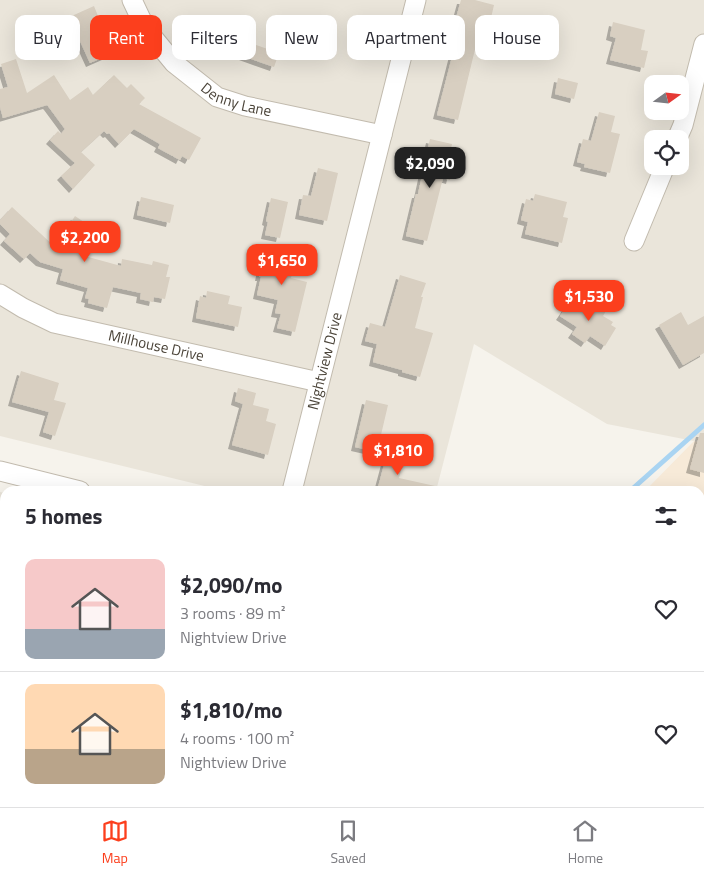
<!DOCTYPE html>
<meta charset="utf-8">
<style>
body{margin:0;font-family:"Titillium Web",sans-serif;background:#f2f2f3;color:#2b2b33;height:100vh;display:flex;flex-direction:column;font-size:19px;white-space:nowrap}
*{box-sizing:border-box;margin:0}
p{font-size:16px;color:#7c7c81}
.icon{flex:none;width:28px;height:28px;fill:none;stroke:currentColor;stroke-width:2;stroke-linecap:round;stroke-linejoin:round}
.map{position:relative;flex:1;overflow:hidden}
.sheet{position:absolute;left:0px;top:486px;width:705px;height:321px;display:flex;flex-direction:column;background:#fff;border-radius:15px 15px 0 0;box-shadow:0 5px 20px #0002}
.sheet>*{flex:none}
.guide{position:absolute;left:15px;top:15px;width:675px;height:45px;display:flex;gap:10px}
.needle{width:32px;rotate:75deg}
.buttons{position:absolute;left:644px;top:75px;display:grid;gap:10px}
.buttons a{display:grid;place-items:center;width:45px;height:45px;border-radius:10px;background:#fff;box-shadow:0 5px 20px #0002;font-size:25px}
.price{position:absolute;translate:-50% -42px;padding:0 11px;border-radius:10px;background:#fc3f1d;color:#fff;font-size:16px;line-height:32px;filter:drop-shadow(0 1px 2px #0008)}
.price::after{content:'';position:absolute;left:50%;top:30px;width:15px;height:11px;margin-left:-8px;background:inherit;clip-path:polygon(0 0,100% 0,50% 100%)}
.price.active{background:#222;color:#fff}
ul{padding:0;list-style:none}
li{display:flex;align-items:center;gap:15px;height:125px;padding:0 25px}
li+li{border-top:1px solid #e1e1e2}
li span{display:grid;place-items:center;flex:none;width:140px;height:100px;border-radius:10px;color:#555}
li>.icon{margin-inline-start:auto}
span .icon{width:60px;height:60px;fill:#fffc;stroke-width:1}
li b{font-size:21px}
h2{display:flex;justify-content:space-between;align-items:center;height:60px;padding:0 25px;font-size:21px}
.pill{padding:0 18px;border-radius:10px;background:#fff;box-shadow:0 5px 20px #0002;font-size:18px;line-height:45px}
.pill.active{background:#fc3f1d;color:#fff}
.dock{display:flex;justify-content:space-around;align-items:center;height:70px;border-top:1px solid #e1e1e2;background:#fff;font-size:14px;color:#7c7c81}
.dock a{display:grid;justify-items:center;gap:2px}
.dock .active{color:#fc3f1d}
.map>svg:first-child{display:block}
</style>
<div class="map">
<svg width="704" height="807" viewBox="0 0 704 807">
<defs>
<filter id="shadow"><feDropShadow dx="-4" dy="4" stdDeviation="0" flood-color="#0004"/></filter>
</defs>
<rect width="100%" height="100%" fill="#f6f3ec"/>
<path fill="#eae5da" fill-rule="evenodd" d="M0,0H704V443L607,424L474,344L436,491H225L0,436ZM652,84H680V111H652ZM652,139H680V166H652Z
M0,492L5,493V802L339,803L336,807H0Z"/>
<path fill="#f7ead8" d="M694,441L704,443V610L700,609V491H645Z"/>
<path fill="#d2eab5" d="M339,802H543L546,807H336Z"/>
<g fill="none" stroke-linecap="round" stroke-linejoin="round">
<path stroke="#a9d4f2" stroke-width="5" d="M630,491L704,425
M419,807L421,802"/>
</g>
<path fill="#d8cfc1" filter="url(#shadow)" d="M461,0H475L494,5L491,18L483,16L458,120L437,115L454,49L448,47Z
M94,6L100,21L104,19L115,44L112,46L115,52L90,63L80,41L76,43L65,19Z
M613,22L645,30L641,50L648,51L644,68L610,60L616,38L610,36Z
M248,42L279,53L274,67L243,56Z
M16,59L27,93L54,75L70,100L88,87L93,95L114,75L127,88L131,84L145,98L139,104L201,138L189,160L182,156L180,160L158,148L160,144L134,129L119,144L109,133L107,134L104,131L81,152L95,165L73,189L61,176L75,163L50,140L58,131L61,134L65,129L48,106L47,105L3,118L0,107V89L8,87L1,64Z
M558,78L578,83L574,99L555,94Z
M599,112L615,116L611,132L620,134L610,173L584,167L585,164L577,162L583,139L591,141Z
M430,139L452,144L449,157L455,159L450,180L443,178L427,241L406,236L416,194H418Z
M318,168L338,173L327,221L299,215L303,195L311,196Z
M535,194L567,202L563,217L568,218L562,243L525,234L528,222L521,220L526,199L533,201Z
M141,197L174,205L170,223L137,215Z
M271,198L288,202L280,238L265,235L268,222L266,221Z
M12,207L55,247L75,216L87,224L72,245L83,248L81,255L121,266L122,259L152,265L153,261L169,265L166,277H170L165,299L154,297L153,302L140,299L141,293L113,287L107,308L88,303L89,299L85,298L88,288L60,280L63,269L40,262L30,253L24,259L4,241L10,234L0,224V220Z
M266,245L297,252L291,278L307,282L295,332L277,328L281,314L275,313L278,300L257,295L261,277H259Z
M400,275L426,283L421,297H423L415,328L433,333L420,377L402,372V370L373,362L377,344L365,341L370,323L385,327Z
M207,291L230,296L228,304L242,307L238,327L196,318L200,296L206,298Z
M571,300L585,309L590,301L606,311L603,316L613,322L611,325L616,328L605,346L590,336L585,343L572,334L577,327L560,316Z
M681,312L688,325L704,316V353L683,365L659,325Z
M21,371L59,383L54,400L66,403L55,436L43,432L49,412L12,402Z
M238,388L256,393L253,405L269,409L266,421L276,424L268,455L232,445L243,404L235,401Z
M366,400L388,405L377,452L355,447Z
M700,433H704V473L690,469Z
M388,450L405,454L399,478L435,486V491H377Z"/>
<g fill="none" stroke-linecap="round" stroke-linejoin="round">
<g stroke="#c2bbae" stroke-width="21">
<g id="minor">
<path id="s1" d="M132,0L141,19L155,40L174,63L217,97L245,106L382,135"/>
<path d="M677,139L683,125L704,44"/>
<path d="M634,241L665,166"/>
<path id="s2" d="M0,294L23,308L54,323L319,382"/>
<path d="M0,471L80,491"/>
<path id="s3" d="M292,491L416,0"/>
<path d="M700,648L704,649"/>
<path d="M191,807L194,802"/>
</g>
</g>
<use href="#minor" stroke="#fff" stroke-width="19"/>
</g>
<g text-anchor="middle" stroke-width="4.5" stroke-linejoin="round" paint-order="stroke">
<g font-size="15" fill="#4b4439" stroke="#fff">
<text dy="5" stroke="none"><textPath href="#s1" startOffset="150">Denny Lane</textPath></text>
<text dy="5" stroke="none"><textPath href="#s2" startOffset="166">Millhouse Drive</textPath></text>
<text dy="5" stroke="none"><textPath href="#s3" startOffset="134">Nightview Drive</textPath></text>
</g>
</g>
</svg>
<div class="buttons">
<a><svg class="needle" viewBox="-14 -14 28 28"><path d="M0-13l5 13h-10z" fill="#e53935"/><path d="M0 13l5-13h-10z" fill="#7c7c81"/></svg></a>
<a><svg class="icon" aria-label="locate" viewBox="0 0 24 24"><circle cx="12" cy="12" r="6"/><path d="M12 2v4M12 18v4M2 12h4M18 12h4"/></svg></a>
</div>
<b class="price active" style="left:430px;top:189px">$2,090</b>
<b class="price" style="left:85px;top:263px">$2,200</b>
<b class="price" style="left:282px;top:286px">$1,650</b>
<b class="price" style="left:589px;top:322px">$1,530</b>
<b class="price" style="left:398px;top:476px">$1,810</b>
<div class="guide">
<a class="pill">Buy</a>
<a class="pill active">Rent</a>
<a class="pill">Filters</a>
<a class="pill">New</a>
<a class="pill">Apartment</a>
<a class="pill">House</a>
</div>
<section class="sheet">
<h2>5 homes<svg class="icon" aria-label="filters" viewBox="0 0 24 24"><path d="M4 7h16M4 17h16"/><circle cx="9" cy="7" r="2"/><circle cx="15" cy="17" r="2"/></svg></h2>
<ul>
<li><span style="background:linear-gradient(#f6c9c9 70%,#9aa5b1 0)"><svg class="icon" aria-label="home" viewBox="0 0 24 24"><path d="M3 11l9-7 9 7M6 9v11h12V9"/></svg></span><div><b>$2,090/mo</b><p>3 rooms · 89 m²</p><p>Nightview Drive</p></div><svg class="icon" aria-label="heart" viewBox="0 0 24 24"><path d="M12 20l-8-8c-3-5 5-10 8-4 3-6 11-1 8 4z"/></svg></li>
<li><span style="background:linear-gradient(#ffd9b3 65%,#b9a48a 0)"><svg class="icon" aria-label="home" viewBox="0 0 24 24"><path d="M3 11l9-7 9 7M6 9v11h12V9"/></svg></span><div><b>$1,810/mo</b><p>4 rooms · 100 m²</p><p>Nightview Drive</p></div><svg class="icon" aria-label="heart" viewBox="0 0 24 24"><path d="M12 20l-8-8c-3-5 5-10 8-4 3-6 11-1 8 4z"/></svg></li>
</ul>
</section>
</div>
<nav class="dock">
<a class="active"><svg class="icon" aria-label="map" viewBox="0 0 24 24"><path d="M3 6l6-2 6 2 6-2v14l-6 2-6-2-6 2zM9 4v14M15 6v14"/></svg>Map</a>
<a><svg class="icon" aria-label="saved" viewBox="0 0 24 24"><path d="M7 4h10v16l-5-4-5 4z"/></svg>Saved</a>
<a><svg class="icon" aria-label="home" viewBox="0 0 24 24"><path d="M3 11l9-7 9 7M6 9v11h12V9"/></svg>Home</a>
</nav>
